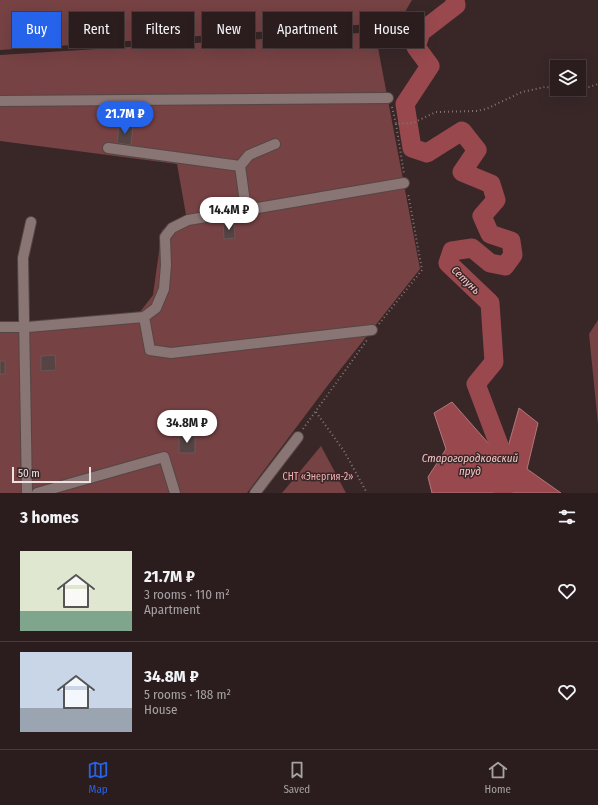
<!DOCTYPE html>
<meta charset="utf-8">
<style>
body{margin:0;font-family:"Fira Sans Condensed",sans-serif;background:#332627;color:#f1f3f6;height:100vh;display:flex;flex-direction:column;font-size:15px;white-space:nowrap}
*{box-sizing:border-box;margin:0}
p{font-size:13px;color:#a6a2a4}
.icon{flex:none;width:22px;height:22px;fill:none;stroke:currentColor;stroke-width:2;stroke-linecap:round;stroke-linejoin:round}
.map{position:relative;height:493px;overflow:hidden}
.sheet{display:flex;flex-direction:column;background:#2b1d1e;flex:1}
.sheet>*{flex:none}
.hud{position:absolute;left:12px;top:12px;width:574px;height:36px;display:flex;gap:8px}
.controls{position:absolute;left:550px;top:60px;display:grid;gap:8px}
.controls a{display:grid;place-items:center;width:36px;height:36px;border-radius:0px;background:#2b1d1e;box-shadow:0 4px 16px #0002,0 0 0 1px #473b3c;font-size:20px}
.scale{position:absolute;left:12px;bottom:10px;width:79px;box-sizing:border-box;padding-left:4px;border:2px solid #ede1e1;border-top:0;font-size:11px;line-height:14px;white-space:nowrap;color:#ede1e1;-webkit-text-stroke:3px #392728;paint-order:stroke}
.price{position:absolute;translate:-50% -34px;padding:0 9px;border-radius:14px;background:#fff;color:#222;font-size:13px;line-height:26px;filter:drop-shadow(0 1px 2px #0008)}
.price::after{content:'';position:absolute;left:50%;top:24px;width:12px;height:9px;margin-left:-6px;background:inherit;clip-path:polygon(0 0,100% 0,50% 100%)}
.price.selected{background:#2563eb;color:#fff}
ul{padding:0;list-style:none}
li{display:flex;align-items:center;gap:12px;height:100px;padding:0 20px}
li+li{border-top:1px solid #473b3c}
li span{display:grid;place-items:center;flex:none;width:112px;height:80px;border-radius:0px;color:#555}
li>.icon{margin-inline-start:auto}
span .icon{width:48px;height:48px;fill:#fffc;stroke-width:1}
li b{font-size:17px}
h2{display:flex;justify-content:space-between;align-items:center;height:48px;padding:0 20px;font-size:17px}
.tag{padding:0 14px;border-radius:0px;background:#2b1d1e;box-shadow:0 4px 16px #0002,0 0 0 1px #473b3c;font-size:14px;line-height:36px}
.tag.selected{background:#2563eb;color:#fff}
.tabs{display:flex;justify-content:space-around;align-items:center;height:56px;border-top:1px solid #473b3c;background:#2b1d1e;font-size:11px;color:#a6a2a4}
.tabs a{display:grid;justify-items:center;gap:2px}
.tabs .selected{color:#2563eb}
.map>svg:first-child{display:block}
</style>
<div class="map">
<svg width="598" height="493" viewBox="0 0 598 493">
<rect width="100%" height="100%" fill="#392728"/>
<path fill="#764244" d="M0,0H412L399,22L0,50Z
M375,32L420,269L328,385L247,493H0V327H28L140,312L153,295L162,230L186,215L177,164L0,141V55Z
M598,320V424L589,334Z
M321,446L346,493H282Z"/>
<path fill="#99494e" stroke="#b2777a" d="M452,402L504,461L519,408L538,423L527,469L561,493H432L428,477L446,449L434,413Z"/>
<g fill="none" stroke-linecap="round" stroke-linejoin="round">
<path stroke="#99494e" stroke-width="19" d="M455,0L456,5L421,32L416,47L430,66L405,104L412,148L427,153L462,131L477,150L462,172L491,184L496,200L482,216L490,234L511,241L513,255L505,266L490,263L472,248L452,251L448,263L490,303L494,362L476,384L505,461L503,493"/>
</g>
<path fill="#564343" stroke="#6b5656" d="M119,125L133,126L131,145L117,143Z
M223,223H234L235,238L224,239Z
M55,355L56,370L41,371V356Z
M0,361H5V374H0Z
M179,436H195V453H179Z"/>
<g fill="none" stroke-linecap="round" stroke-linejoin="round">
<g stroke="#554646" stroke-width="12">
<path id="minor" d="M0,101L388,98
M108,148L240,166L246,210
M240,166L249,155L275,144
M144,317L156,308L164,289L166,265L165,237L172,228L188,220L404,183
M0,327H28L144,317L150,350L171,353L372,330
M27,493L23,258L31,222
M37,493L164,457L175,493
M255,493L298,437"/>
</g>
<path stroke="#847575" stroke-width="2" stroke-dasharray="1 3" stroke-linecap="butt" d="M573,89L580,90L598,84
M392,107L396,124L413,123L436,112L477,111L486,109L522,92L545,87L557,88
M396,124L404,174
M379,324L422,270L408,193
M316,412L344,451L367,493
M303,429L367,340"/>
<use href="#minor" stroke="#8a7575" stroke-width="10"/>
</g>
<g text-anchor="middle" stroke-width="3" stroke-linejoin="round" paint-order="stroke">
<g font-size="10" fill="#f4aeb0" stroke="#392728">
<text x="318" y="480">СНТ «Энергия-2»</text>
</g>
<g font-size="11" font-style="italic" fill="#f5c5c6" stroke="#392728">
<text transform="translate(466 280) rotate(44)" y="4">Сетунь</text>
<text x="470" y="462">Старогородковский<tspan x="470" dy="13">пруд</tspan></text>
</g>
</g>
</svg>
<div class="controls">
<a><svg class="icon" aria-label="layers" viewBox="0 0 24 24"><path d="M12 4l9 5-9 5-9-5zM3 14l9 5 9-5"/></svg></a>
</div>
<div class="scale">50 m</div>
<b class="price selected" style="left:125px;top:135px">21.7M ₽</b>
<b class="price" style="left:229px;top:231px">14.4M ₽</b>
<b class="price" style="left:187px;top:444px">34.8M ₽</b>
<div class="hud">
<a class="tag selected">Buy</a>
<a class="tag">Rent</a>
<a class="tag">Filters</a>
<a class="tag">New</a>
<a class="tag">Apartment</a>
<a class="tag">House</a>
</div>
</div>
<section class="sheet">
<h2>3 homes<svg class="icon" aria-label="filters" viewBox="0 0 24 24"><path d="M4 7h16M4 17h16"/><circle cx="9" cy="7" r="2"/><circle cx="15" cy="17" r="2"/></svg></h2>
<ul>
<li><span style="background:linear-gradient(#dfe7d0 75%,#7fa58c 0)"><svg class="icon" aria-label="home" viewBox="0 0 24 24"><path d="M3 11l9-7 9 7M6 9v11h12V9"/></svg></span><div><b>21.7M ₽</b><p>3 rooms · 110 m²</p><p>Apartment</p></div><svg class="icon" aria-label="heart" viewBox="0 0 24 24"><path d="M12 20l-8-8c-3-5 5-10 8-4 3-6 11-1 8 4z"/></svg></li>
<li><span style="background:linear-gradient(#c9d6e8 70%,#9aa5b1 0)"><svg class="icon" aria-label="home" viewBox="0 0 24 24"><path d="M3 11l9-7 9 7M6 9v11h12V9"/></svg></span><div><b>34.8M ₽</b><p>5 rooms · 188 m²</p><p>House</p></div><svg class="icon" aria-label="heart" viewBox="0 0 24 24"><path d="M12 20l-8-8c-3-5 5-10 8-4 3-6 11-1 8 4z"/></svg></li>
</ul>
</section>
<nav class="tabs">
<a class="selected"><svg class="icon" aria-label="map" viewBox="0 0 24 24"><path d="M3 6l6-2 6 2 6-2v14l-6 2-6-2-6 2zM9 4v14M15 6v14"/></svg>Map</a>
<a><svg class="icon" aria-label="saved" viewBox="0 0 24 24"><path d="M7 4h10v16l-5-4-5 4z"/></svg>Saved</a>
<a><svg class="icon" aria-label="home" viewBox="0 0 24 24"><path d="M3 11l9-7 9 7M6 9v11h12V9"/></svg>Home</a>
</nav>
